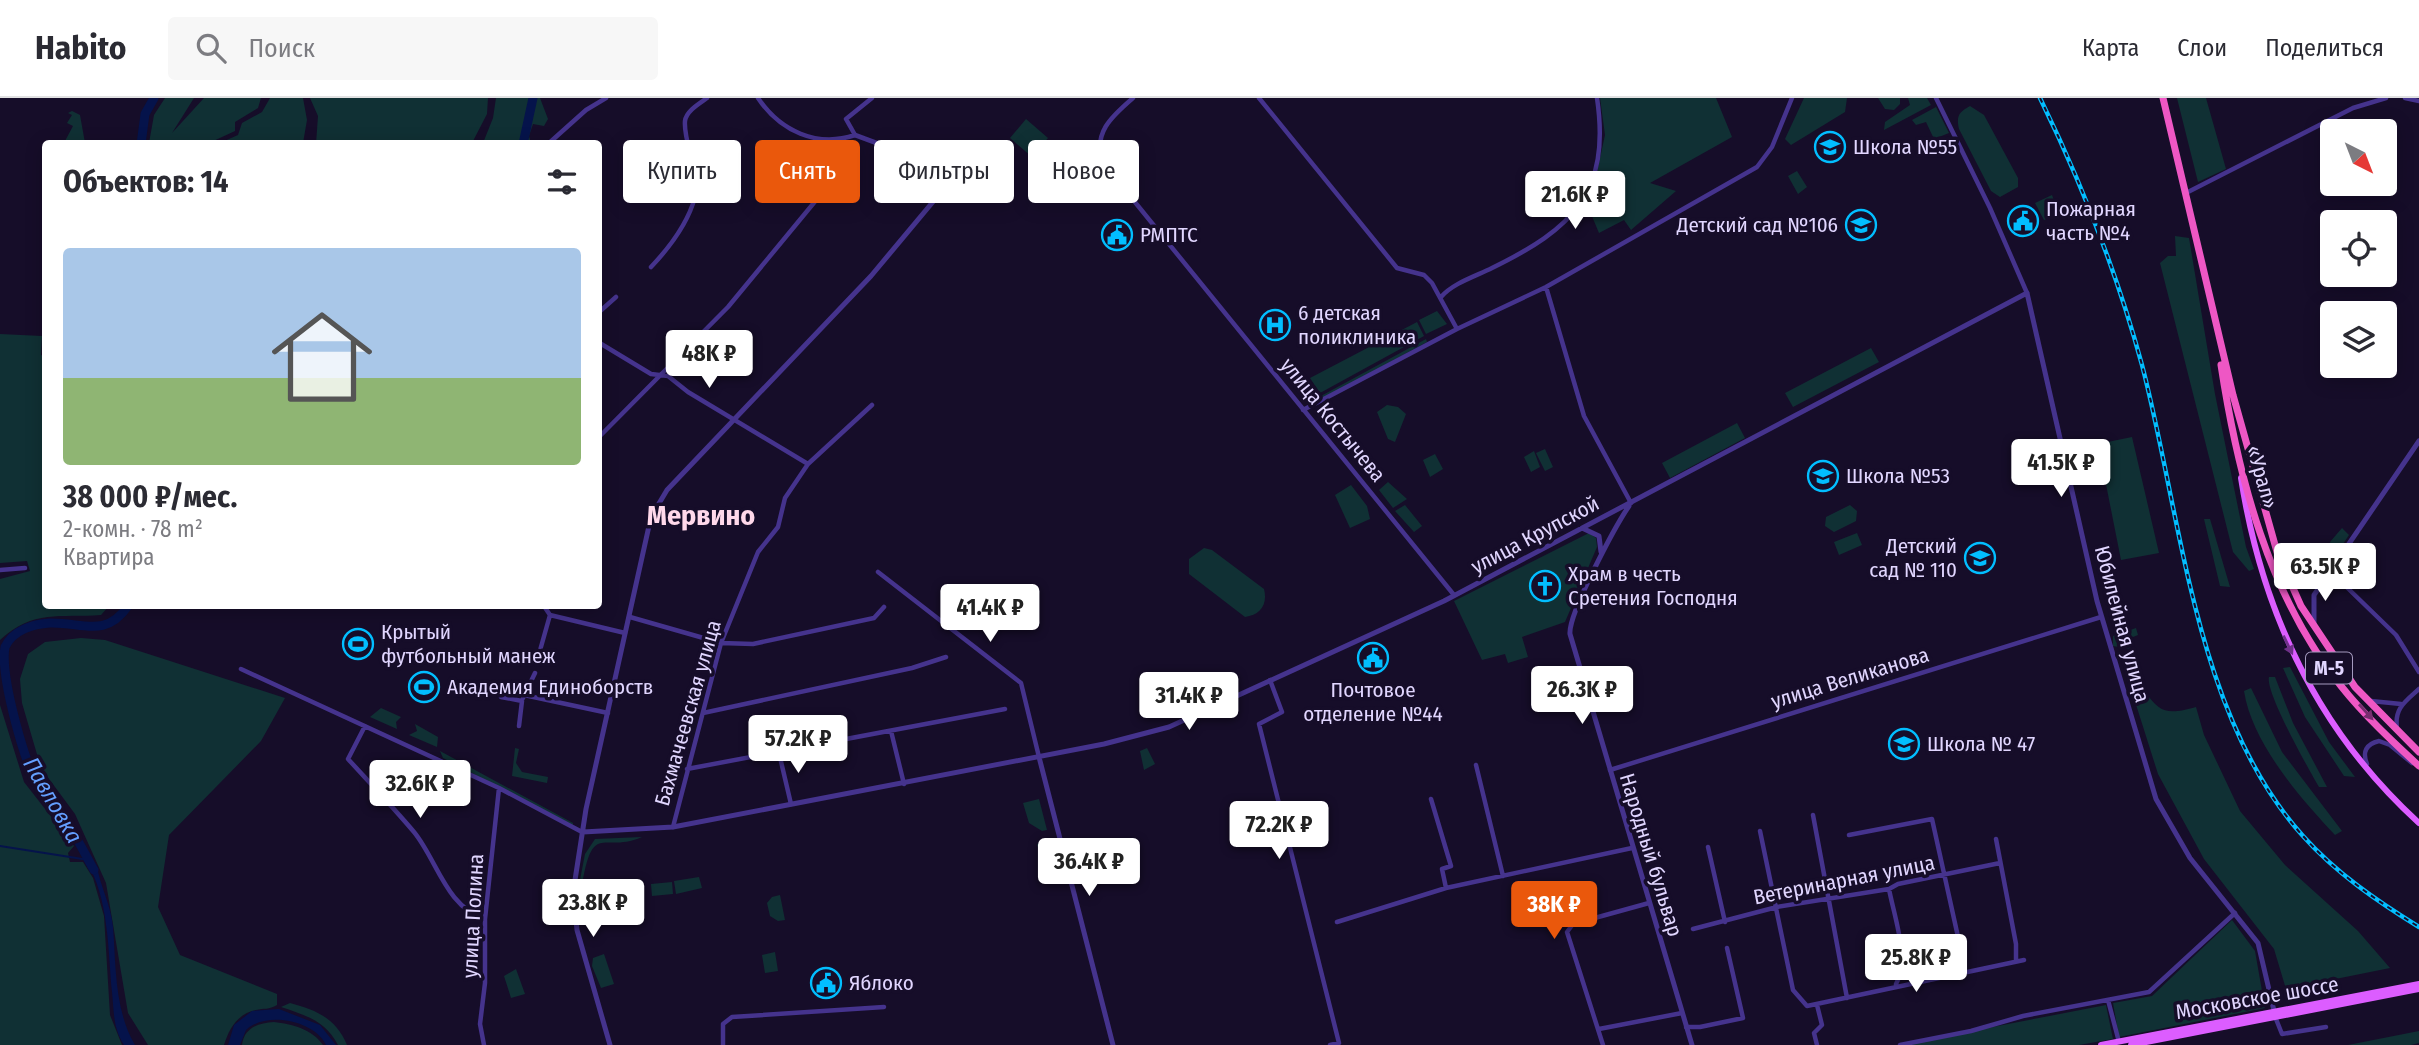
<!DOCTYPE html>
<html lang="ru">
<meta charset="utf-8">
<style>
body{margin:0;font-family:"Fira Sans Condensed",sans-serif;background:#f7f7f7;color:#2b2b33;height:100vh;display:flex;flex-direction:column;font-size:26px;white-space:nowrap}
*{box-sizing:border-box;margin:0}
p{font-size:23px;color:#7c7c81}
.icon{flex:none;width:38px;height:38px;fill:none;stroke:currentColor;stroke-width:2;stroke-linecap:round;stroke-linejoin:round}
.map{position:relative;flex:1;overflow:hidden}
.sheet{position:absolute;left:42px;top:42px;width:560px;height:469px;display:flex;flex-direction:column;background:#fff;border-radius:7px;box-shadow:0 4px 18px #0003}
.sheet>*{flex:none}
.banner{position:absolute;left:623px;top:42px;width:665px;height:63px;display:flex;gap:14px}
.needle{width:46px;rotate:138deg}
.buttons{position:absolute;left:2320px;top:21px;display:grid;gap:14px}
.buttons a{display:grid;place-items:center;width:77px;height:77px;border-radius:7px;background:#fff;box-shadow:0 4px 18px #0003;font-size:35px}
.price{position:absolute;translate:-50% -60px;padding:0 16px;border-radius:7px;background:#fff;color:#222;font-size:23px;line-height:46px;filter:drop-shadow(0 2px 4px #0008)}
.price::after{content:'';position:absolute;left:50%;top:42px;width:21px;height:16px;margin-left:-10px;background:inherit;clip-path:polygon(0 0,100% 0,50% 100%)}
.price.selected{background:#ea580c;color:#fff}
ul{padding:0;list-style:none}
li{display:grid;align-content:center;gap:14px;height:371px;padding:0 21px}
li span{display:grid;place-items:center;height:217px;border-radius:7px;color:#555}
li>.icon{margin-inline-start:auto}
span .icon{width:126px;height:126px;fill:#fffc;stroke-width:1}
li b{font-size:30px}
h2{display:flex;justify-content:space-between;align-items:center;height:84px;padding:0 21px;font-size:30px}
.pill{padding:0 24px;border-radius:7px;background:#fff;box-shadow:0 4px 18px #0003;font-size:24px;line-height:63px}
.pill.selected{background:#ea580c;color:#fff}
header{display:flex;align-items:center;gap:42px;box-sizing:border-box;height:98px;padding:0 35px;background:#fff;border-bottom:2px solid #e1e1e2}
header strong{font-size:33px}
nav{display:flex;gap:38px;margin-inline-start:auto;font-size:24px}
.search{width:490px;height:63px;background:#f7f7f7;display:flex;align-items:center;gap:18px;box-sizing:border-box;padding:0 24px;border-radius:7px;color:#7c7c81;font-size:26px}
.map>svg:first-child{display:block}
</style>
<header>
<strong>Habito</strong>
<div class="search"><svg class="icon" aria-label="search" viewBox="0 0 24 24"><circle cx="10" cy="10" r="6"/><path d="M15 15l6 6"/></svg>Поиск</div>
<nav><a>Карта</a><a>Слои</a><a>Поделиться</a></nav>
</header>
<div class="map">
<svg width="2419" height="947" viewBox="0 0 2419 947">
<rect width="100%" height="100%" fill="#160d29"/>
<path fill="#103034" d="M165,0H194L172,35L204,0H261L258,10L235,24V33L209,45H174L173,42L172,45H149L154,17Z
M270,0H303L307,22L303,45H220L238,37L242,25L262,14Z
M310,0H488L487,16L472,45L316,46L318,18Z
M496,0H540L548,21L544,28L533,26L529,38L531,45H483L493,20Z
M1600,0H1716L1732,39L1650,85L1676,93L1631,132L1624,122L1599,135L1589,111L1605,37Z
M1804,0H1847L1845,14L1791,47L1785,41Z
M1878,0H1900V6L1894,12L1885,11Z
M1908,0H1927L1931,7L1884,32L1885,24L1910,7Z
M2177,0H2206L2226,71L2198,84Z
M1970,8L1984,17L2018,80V89L2000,99L1991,93L1959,31C1956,18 1959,14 1970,8Z
M1936,9L1949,35L1934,41L1926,24L1916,27L1912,22Z
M72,13L80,17L85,45L65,43L73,28L67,25L72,17L68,15Z
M1026,21L1048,40L1032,59L1010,40Z
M1797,73L1807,89L1798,96L1788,78Z
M2052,97L2059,116L2044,122L2035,105Z
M2175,138L2189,140L2215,296L2246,449L2254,471L2249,473L2233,454L2160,165L2168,158H2176Z
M1437,213L1447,226L1426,236L1419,222Z
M1417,224L1424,238L1320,295L1310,280Z
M0,236L42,238L41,257L45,258L46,508H109L101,517C60,520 33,511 0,542V481L30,473L27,463L0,465Z
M1426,241L1427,244L1322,301L1321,298Z
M1871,250L1879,264L1793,309L1785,295Z
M1387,307L1398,309L1406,316L1395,344L1388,341L1377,314Z
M1737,325L1745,340L1670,380L1662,365Z
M2132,339L2159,455L2121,462L2098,346Z
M1545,351L1553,369L1545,373L1536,355Z
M1534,353L1540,369L1531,374L1524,359Z
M1435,356L1443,371L1430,379L1423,362Z
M1388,384L1407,401L1393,410L1379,392Z
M1351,387L1367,408L1370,421L1350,430L1335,397Z
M1405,407L1422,428L1414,434L1395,413Z
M1850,407L1857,413L1856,423L1834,434L1825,428L1826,419Z
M2204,421H2210L2230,489L2220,488Z
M2342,430L2349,437L2339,452H2332L2330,444Z
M1589,435L1596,440L1597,449L1565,524L1522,539L1528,559L1508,565L1505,556L1482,562L1454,503Z
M1857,435L1862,447L1839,457L1834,444Z
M1204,450L1212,452L1264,491C1268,507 1260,517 1245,519L1189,476V461Z
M2136,530L2138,537L2128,541L2131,551L2113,548V538Z
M81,540L105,542L285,600L261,643L169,737L158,809L180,857L277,896V907C269,912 264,910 256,912C237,916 229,931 224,947H148L128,915L106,785L75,716L41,670L22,605L20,581L28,556L45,544Z
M2290,569L2329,644L2355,679L2344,678L2305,619L2283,570Z
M2269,579H2275L2293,625L2327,689H2319C2309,672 2265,594 2269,579Z
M2251,590L2282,654L2342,733L2335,737C2300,700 2252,645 2244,593Z
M2145,593C2160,617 2170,616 2196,609L2204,637L2240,713L2285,767L2358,833L2390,870L2286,891L2274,851L2204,761L2158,676L2133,597Z
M0,607L24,684L74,748L68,755L70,764H83L93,780L104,818L110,917L122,947H0Z
M381,610L401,619L396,624L397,631L370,619Z
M415,626L438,639L437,649L409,637L417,633Z
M515,650L519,651L516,665L522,674L548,679L547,685L512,678Z
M1147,650L1155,666L1144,672L1140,653Z
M440,653L573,725V727L443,660Z
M1039,701L1047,732L1042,733L1029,725L1023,705Z
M642,739C603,756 593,722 582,787H579L585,756L595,741Z
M1050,742L1061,779L1047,782L1037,746Z
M699,779L702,790L676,796L674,783Z
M672,784L673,796L652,798L651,786Z
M780,797L785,822L778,823L770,818L767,805L772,799Z
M2232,822L2255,853L2265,910L2119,939L2113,905L2152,898Z
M775,854L778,873L765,875L762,857Z
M604,856L614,886L601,890L592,868L593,860Z
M516,871L525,896L511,900L504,878Z
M290,905C316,912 336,920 347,947H338C326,923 305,917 281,909Z
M2106,907L2113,941L2079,947H1900Z
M274,924C292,926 312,931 323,947H242C244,930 258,925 274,924Z
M2419,933V945L2411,947H2348Z"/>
<path fill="#05134b" d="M86,763L97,768C100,788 111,807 113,829C116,865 114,912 135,947H124C113,930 114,914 112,894C108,853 109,799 86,763Z
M279,911L320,927L336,947H326C314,922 266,913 246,932L240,947H228L234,927L252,913Z"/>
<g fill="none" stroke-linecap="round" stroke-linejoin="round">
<path stroke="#05134b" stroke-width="2" d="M0,748L89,762"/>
<path stroke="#05134b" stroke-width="9" d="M141,46L145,16L154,0
M523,46L533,0
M94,772C86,758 79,743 70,730C62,718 51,709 43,697C25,670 0,578 5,549C13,532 33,526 50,525C82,524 105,541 128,508"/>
<path stroke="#45338d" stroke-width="4.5" d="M758,0C780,33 817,50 855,37L846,21L872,0
M1133,0C1112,18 1091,36 1104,66L1454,497
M1259,0L1397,170L1424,177L1432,185L1457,231
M1936,0L1990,110L2027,195
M2405,0L2419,3
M548,46L586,12L606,0
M2186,95L2353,10L2386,0
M651,169C669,150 688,125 695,99C701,75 683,45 685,23C686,13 700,5 707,0
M1546,189L1584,318L1631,405
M1441,199C1453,185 1476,178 1492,170C1572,131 1611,95 1597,0
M598,215L616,199
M598,244L651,276L668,278L688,294L808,366
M1303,312L1457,231L1546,189L1757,69L1772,49L1792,0
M598,340L728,209L822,95L828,84L836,42
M0,472L25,470
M2330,473L2396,537L2419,574
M878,474L1021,585L1039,659
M544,508L550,517L625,535
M630,519L721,545L753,546L874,520L884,509
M539,556L550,517
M241,571L499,690L582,734
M1270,582L1282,614L1259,626L1339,945L1330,947
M524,597L608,615
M501,599L522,603L519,628
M523,600L535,575
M2371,603L2401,606
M703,615L912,570L946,559
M365,628L348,661C370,685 393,709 414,734C437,762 446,809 485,821
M2397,630C2394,610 2406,603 2419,591
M891,633L904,686
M779,655L791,706
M2367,666C2362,654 2366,646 2379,643L2390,647L2412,665
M1476,667L1503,778
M687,671L1005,611
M1610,672L2101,519
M1431,701L1451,768L1442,771L1446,790
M1813,717L1847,900
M673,729L721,545L758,454L778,429L785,400L808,366L872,307
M1760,733L1793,892L1807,908L2024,862
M1849,737L1932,721L1964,866L1901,877
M1996,741L2016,846V863
M1708,749L1725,824
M1889,791C1894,818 1910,861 1896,886
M1337,824L1446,790L1632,750
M1693,831L1777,809L1889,791L1898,786L2000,765
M2108,902L2119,944
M1817,907L1822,927L1814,935L1817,947
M2276,921L2282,936L2326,929
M1686,929H1700L1743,920L1727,850
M1599,931L1682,915
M484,947L480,926L485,885V821L499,690
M723,947V926L732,919L884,909
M1603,947L1567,834L1573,826L1649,805
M1900,947L1971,933L2023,918L2149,894L2235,815"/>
<path stroke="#45338d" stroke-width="5" d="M1629,408C1616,427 1568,516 1570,536L1692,947
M1582,430L1599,438L1601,454
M2281,459L2302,480L2324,479
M2314,527V497L2419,343
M1039,659L1113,947
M583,734L673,729L1104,646L1169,629L1444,503L2027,195L2097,503L2156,701L2190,760L2258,845L2275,917
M610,947L577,832L573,795L586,711L651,419L667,392L871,178L957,75L855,37"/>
<path stroke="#dc5dff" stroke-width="6" d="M2241,380C2262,514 2318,633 2419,725
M2101,947L2419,886
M2131,947L2419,891"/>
<path stroke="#ee57c4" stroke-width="7" d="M2163,0L2233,297L2277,454L2301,508L2355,589L2419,654
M2221,267C2238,379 2269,498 2341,588C2364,617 2392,643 2419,668"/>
<g stroke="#02beff" stroke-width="4.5">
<path id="rail" d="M2040,0C2082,86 2117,175 2142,267C2182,420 2194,617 2303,738C2336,775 2377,803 2419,829"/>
</g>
<use href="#rail" stroke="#160d29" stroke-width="2" stroke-dasharray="5" stroke-linecap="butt"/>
</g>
<defs><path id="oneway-solid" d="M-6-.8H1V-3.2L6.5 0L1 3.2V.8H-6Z" transform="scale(1.75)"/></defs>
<use fill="#6f3189" href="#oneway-solid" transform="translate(2288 547) rotate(64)"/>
<use fill="#772e6f" href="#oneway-solid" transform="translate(2366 614) rotate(48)"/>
<defs>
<g id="school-ring" transform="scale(1.575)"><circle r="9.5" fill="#160d29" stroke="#02beff" stroke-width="1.5"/><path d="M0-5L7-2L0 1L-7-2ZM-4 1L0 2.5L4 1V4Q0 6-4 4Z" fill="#02beff"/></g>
<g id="civic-ring" transform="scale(1.575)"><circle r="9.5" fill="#160d29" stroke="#02beff" stroke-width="1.5"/><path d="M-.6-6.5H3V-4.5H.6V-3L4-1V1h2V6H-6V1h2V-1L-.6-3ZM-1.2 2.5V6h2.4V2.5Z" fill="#02beff"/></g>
<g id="hospital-ring" transform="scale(1.575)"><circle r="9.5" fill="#160d29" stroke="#02beff" stroke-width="1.5"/><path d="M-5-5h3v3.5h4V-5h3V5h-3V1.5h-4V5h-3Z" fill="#02beff"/></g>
<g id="church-ring" transform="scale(1.575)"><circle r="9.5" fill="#160d29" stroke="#02beff" stroke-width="1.5"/><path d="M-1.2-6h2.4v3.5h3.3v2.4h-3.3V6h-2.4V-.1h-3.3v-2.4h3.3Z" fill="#02beff"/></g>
<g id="stadium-ring" transform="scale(1.575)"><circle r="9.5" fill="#160d29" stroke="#02beff" stroke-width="1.5"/><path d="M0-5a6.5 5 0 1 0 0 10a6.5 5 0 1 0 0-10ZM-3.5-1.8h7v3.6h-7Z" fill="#02beff"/></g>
</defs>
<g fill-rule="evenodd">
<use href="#school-ring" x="1830" y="49"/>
<use href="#civic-ring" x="2023" y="123"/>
<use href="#school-ring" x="1861" y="127"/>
<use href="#civic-ring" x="1117" y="137"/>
<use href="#hospital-ring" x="1275" y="227"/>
<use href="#school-ring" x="1823" y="378"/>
<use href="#school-ring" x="1980" y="460"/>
<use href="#church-ring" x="1545" y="488"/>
<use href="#stadium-ring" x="358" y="546"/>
<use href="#civic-ring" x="1373" y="560"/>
<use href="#stadium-ring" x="424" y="589"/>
<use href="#school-ring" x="1904" y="646"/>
<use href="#civic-ring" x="826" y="885"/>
</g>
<g text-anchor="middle" stroke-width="7" stroke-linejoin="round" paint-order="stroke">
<rect fill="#160d29" stroke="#a49abf" stroke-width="2" x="2306" y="554.5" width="46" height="31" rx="5"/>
<g font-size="19" font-weight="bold" fill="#e1d6ff">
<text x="2329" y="577">М-5</text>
</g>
<g font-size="21" fill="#e1d6ff" stroke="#160d29" text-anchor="start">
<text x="1853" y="56">Школа №55</text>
<text x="2046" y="118">Пожарная<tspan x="2046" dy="24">часть №4</tspan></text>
<text x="1838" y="134" text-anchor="end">Детский сад №106</text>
<text x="1140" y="144">РМПТС</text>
<text x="1298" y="222">6 детская<tspan x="1298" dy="24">поликлиника</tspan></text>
<text x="1846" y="385">Школа №53</text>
<text x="1957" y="455" text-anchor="end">Детский<tspan x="1957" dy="24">сад № 110</tspan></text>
<text x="1568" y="483">Храм в честь<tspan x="1568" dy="24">Сретения Господня</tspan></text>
<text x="381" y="541">Крытый<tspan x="381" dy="24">футбольный манеж</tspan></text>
<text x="447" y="596">Академия Единоборств</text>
<text x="1373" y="599" text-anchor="middle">Почтовое<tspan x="1373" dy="24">отделение №44</tspan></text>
<text x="1927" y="653">Школа № 47</text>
<text x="849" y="892">Яблоко</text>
</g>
<g font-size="21" fill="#e1d6ff" stroke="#160d29">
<text transform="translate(1333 322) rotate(51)" y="7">улица Костычева</text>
<text transform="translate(2262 379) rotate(74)" y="7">«Урал»</text>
<text transform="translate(1535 437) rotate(-28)" y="7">улица Крупской</text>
<text transform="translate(2122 526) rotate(75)" y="7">Юбилейная улица</text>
<text transform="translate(1850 580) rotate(-17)" y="7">улица Великанова</text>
<text transform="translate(688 615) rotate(-74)" y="7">Бахмачеевская улица</text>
<text transform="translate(1651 757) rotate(73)" y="7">Народный бульвар</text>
<text transform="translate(1844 782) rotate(-11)" y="7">Ветеринарная улица</text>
<text transform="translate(473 818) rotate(-87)" y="7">улица Полина</text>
<text transform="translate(2257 900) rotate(-10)" y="7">Московское шоссе</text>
</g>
<g font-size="23" font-style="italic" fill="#649fff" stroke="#160d29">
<text transform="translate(53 702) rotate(60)" y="8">Павловка</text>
</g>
<g font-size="28" font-weight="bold" fill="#ffd8ea" stroke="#160d29">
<text x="701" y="427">Мервино</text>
</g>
</g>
</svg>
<div class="buttons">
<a><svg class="needle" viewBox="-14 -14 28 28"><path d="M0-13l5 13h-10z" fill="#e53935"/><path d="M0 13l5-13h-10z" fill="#7c7c81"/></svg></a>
<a><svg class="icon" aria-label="locate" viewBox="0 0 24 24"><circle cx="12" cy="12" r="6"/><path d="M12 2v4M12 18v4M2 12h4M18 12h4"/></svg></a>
<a><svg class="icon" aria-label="layers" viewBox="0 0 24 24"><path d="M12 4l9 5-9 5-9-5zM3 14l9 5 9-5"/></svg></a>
</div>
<b class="price" style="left:1575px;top:133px">21.6K ₽</b>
<b class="price" style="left:709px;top:292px">48K ₽</b>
<b class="price" style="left:2061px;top:401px">41.5K ₽</b>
<b class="price" style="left:2325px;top:505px">63.5K ₽</b>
<b class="price" style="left:990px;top:546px">41.4K ₽</b>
<b class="price" style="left:1582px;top:628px">26.3K ₽</b>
<b class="price" style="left:1189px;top:634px">31.4K ₽</b>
<b class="price" style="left:798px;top:677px">57.2K ₽</b>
<b class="price" style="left:420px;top:722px">32.6K ₽</b>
<b class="price" style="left:1279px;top:763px">72.2K ₽</b>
<b class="price" style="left:1089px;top:800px">36.4K ₽</b>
<b class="price" style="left:593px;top:841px">23.8K ₽</b>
<b class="price selected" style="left:1554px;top:843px">38K ₽</b>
<b class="price" style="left:1916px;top:896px">25.8K ₽</b>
<div class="banner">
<a class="pill">Купить</a>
<a class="pill selected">Снять</a>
<a class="pill">Фильтры</a>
<a class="pill">Новое</a>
</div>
<section class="sheet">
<h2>Объектов: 14<svg class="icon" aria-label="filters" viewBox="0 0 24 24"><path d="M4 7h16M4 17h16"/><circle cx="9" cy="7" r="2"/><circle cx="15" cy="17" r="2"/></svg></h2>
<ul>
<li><span style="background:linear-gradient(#a9c7e8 60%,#8fb573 0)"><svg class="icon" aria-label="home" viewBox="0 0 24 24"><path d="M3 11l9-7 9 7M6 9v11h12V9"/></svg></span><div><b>38 000 ₽/мес.</b><p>2-комн. · 78 m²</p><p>Квартира</p></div></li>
</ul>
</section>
</div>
